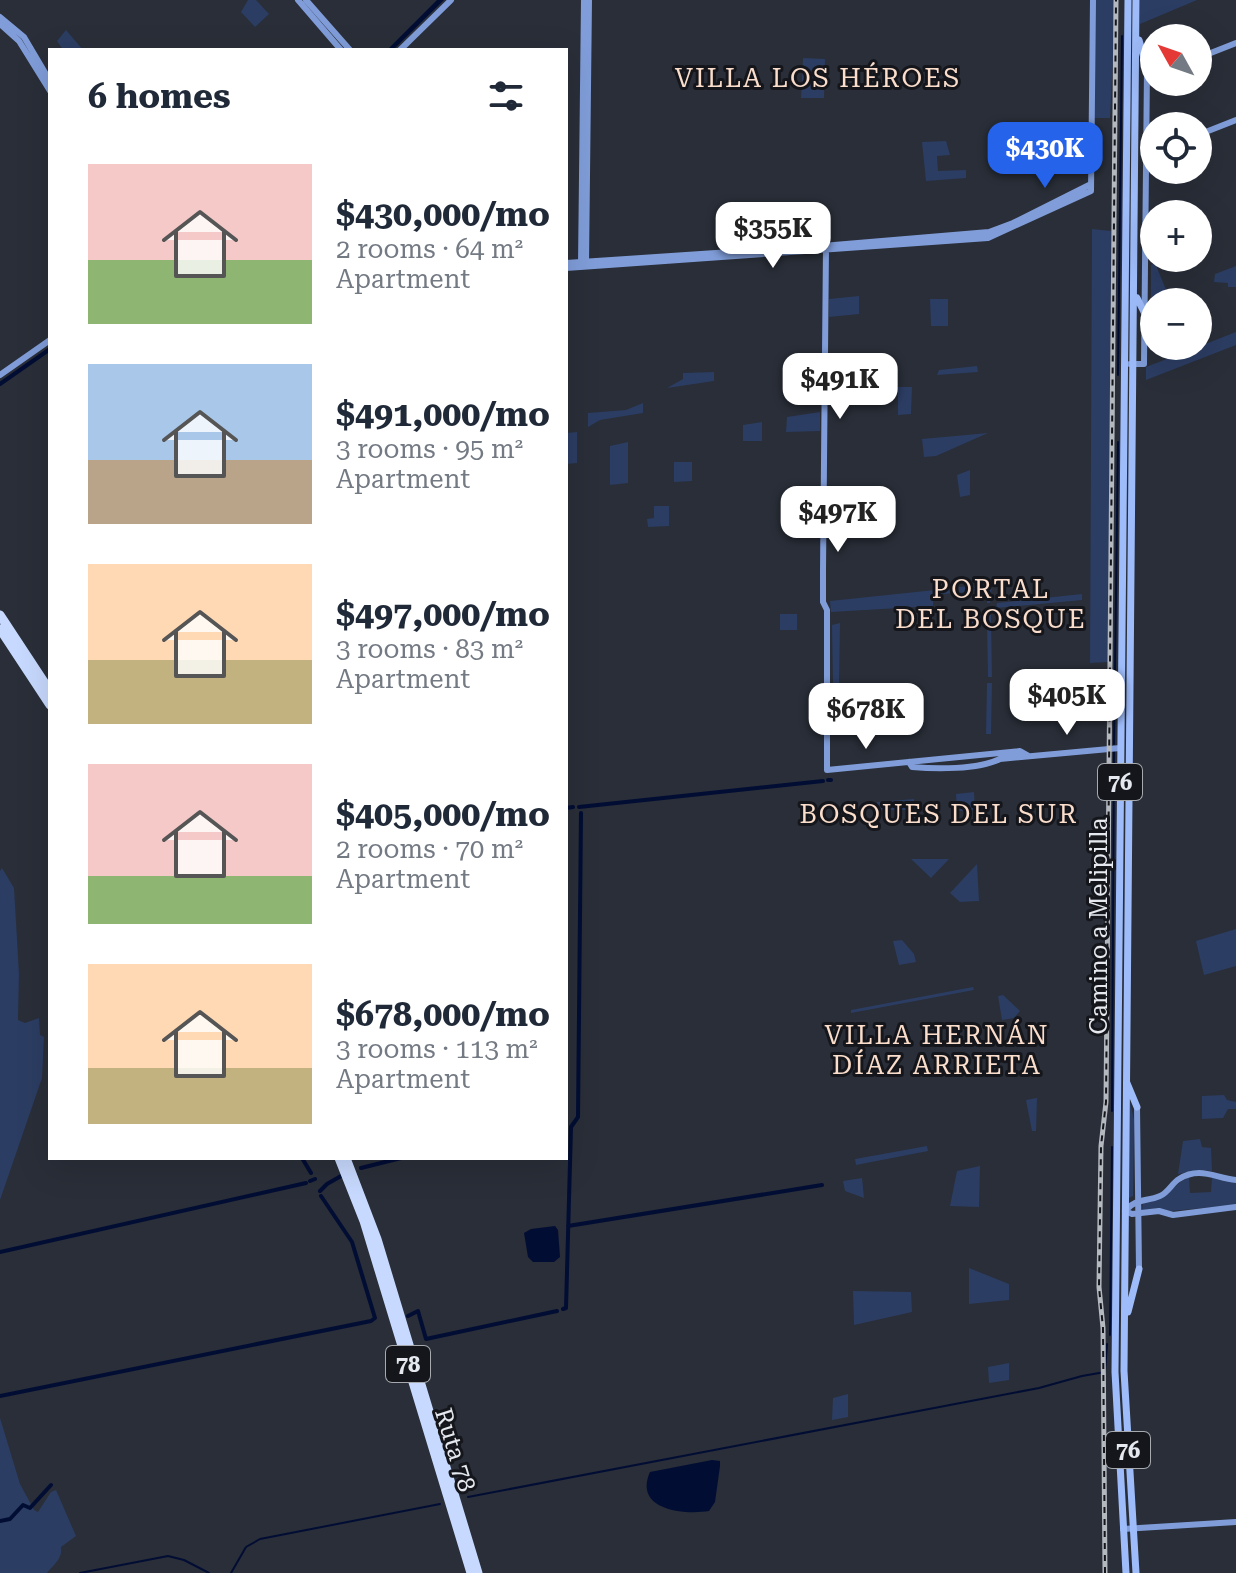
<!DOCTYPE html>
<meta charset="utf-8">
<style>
body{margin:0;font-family:"Roboto Serif",serif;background:#f6f6f7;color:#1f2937;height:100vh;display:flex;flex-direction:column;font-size:30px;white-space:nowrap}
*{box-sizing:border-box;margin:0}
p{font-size:26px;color:#747a83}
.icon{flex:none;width:44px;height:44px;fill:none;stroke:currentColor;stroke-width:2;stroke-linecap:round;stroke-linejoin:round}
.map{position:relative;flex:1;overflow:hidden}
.details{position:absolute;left:48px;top:48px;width:520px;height:1112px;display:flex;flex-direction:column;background:#fff;border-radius:0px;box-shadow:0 8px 32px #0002}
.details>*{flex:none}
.needle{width:52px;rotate:310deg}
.buttons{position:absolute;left:1140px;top:24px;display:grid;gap:16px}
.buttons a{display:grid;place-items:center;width:72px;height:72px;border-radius:50%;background:#fff;box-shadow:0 8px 32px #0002;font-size:40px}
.price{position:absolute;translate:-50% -68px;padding:0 18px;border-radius:16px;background:#fff;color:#222;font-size:26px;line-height:52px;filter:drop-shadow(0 2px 4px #0008)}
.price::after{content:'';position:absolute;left:50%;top:48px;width:24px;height:18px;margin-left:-12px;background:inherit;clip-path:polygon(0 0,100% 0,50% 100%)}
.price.current{background:#2563eb;color:#fff}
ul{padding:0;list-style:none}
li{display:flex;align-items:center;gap:24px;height:200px;padding:0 40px}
li span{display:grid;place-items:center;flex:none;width:224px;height:160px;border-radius:0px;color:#555}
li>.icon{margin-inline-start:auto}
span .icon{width:96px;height:96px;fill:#fffc;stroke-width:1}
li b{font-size:34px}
h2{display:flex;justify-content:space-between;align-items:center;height:96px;padding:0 40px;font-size:34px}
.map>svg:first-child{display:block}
</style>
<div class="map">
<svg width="1236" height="1573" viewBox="0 0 1236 1573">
<rect width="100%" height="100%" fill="#292e38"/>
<path fill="#2c3d63" d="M248,0H256L269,14L255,27L241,12Z
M1095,0H1116L1110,118H1094Z
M1140,0H1197L1140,24Z
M66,30L83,50H63L57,41Z
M803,58L825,59L824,98H801Z
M946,141L950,155L937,156L938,171L966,170V178L926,181L922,142Z
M1092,229L1111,231L1109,662L1090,663Z
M1155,263L1167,292L1151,299V265Z
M1236,266V287H1228V283L1214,282L1215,274Z
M859,296V314L829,317V299Z
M930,299H948V326H931Z
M1236,332V345L1146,380V367Z
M977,366L978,372L937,375L939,370Z
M714,372V381L667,388L683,379V373Z
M898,387H912L911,414L898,415Z
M643,403V413L600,420L588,427V413L626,410Z
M820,412V431L786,432L787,417Z
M762,422V441H743V425Z
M577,432V463L566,464V433Z
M988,433L936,456L924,457L922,439Z
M628,442V483L610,485V446Z
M674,462H692V481L674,482Z
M970,470V495L960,497L957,475Z
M654,506H669V526L648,527L647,519L654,518Z
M992,584L990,603H987L986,590L959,593V587Z
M954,588V593L933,595V606L831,612L830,601Z
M1082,594V600L996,608L997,603Z
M780,614H797V630H780Z
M967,615H991L992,677H988L987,622H978V630H967Z
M840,623L839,683L833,684L832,625Z
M987,683H992L991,734H986Z
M974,792L975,810L957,811L956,794Z
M914,799V810H877V802Z
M911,859H949L931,878Z
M977,864L979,901L960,902L950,893Z
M2,868L14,888L19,974L18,1020L25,1023L39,1018L40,1035L44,1037L42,1078L0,1200V871Z
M1236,929V966L1204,975L1196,941Z
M902,940L914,954L916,962L899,965L893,941Z
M973,987L974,990L851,1013V1010Z
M1003,995L1020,1011L1014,1018L1002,1020L998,996Z
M1224,1095L1227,1100L1236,1102V1109H1228L1223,1118L1202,1119V1096Z
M1037,1098L1036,1131H1032L1026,1100Z
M1130,1102L1134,1120L1133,1196L1127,1199Z
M1200,1139L1202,1147L1211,1148L1212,1171L1198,1170L1178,1174L1183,1141Z
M927,1146L928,1151L856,1165L855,1159Z
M980,1166L979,1207L950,1206L957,1171Z
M1212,1176L1236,1183V1205L1171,1211L1161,1209L1142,1210L1143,1202C1172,1198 1166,1189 1189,1177L1190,1193L1211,1192Z
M862,1178L864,1198L845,1191L843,1181Z
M969,1268L1009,1284V1300L969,1304Z
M853,1291L911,1292L912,1312L854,1325Z
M1009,1363V1380L989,1383L988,1367Z
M848,1394V1417L832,1420L833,1398Z
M0,1418L20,1484L34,1510L38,1512L51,1492L56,1490L76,1536L61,1547C63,1559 53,1565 47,1573H0Z"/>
<path fill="#020d34" d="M437,0H444L393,50H387Z
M555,1226L558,1230L560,1257L554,1262H533L528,1257L524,1233L531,1229Z
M712,1460L720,1461V1466L715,1502L709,1511C684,1515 633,1510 650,1472Z"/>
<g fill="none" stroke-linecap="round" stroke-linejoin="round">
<path stroke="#020d34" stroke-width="2" d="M1118,375L1122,36
M1114,744L1118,442
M1112,1111L1114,751
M1110,1335L1112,1147
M468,1497L1039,1388L1082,1376L1105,1372L1107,1344
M80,1573L168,1556L184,1560L209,1573
M231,1573L246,1547L260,1539L440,1504"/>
<path stroke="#020d34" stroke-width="4" d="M0,384L50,349
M828,780H831
M579,807L823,781
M566,808L573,807
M302,1158L311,1173
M361,1168L401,1158
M310,1181L315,1179
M320,1191L327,1184L341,1176
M568,1226L822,1185
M0,1252L306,1183
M563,1309L566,1308L571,1127L578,1117L581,813
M408,1316L418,1311L426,1339L557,1311
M0,1396L371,1321L375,1318L352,1242L321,1196
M0,1521L10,1519L23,1505L30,1508L51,1485"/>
<path stroke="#809dd9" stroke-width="6" d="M298,0L341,50
M306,0L350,50
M0,17L24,37L50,81
M0,24L19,41L50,91
M400,50L451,0
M1198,58L1236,43
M1198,135L1236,120
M826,246L823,571V602L827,610V770L1020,751L1029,756
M566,263L822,246L989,232L1013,223L1091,184
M586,263L589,0
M581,264L584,0
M566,268L988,238L1091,191L1093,0
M1130,364H1144L1147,69
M0,375L50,340
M909,762L912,767C935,769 977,770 1000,759L1120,748
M1137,1107L1139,1269
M1125,1211C1136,1198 1146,1202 1160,1196C1168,1193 1172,1183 1179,1179C1200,1166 1215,1178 1236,1180
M1125,1211L1132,1214L1159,1211L1173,1215L1236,1207
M1123,1529L1236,1522"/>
<path stroke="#9ebcfa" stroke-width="7" d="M1139,40L1147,69
M1137,298L1145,314
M1128,797L1138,787
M1127,1083L1137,1107
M1128,1312L1139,1269
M1126,1573L1115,1372L1128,0
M1136,1573L1124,1371L1136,0"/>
<path stroke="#c7d9fe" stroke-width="9" d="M0,615L50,691
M0,629L50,705
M339,1158L364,1221L471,1573
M346,1158L377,1239L478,1573"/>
<g stroke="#b4b8bf" stroke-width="5">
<path id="rail" d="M1105,1573L1103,1328L1099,1287L1101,1146L1106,1102L1116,0"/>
</g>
<use href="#rail" stroke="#14161b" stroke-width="2" stroke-dasharray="6" stroke-linecap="butt"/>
</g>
<g text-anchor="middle" stroke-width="6" stroke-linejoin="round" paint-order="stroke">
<g fill="#14161b" stroke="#a6aaaf" stroke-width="2">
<rect x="1098" y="764" width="44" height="36" rx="6"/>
<rect x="386" y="1346" width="44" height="36" rx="6"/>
<rect x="1106" y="1432" width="44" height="36" rx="6"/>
</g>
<g font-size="22" font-weight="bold" fill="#e5e9ef">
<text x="1120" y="790">76</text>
<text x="408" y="1372">78</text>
<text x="1128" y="1458">76</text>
</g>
<g font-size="24" fill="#e5e9ef" stroke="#14161b">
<text transform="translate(1099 926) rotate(-90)" y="8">Camino a Melipilla</text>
<text transform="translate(455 1450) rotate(73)" y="8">Ruta 78</text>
</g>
<g font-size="26" letter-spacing="2" fill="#faddcb" stroke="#14161b">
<text x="818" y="87">VILLA LOS HÉROES</text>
<text x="991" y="598">PORTAL<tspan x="991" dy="30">DEL BOSQUE</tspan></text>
<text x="939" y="823">BOSQUES DEL SUR</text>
<text x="937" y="1044">VILLA HERNÁN<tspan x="937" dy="30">DÍAZ ARRIETA</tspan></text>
</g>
</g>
</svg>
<div class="buttons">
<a><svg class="needle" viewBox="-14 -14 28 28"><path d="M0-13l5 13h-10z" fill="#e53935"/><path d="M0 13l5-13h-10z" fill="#747a83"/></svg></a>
<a><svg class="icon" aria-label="locate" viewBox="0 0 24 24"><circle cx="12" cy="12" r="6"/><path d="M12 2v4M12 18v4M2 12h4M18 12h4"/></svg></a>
<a>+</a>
<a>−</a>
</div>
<b class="price current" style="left:1045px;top:190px">$430K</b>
<b class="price" style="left:773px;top:270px">$355K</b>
<b class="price" style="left:840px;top:421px">$491K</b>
<b class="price" style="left:838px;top:554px">$497K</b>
<b class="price" style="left:1067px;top:737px">$405K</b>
<b class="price" style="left:866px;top:751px">$678K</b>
<section class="details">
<h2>6 homes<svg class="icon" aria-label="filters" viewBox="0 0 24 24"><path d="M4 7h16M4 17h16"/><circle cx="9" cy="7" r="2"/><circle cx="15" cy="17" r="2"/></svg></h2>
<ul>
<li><span style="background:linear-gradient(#f6c9c9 60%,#8fb573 0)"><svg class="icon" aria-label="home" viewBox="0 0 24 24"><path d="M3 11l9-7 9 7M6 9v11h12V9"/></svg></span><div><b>$430,000/mo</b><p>2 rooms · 64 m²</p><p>Apartment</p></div></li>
<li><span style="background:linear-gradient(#a9c7e8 60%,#b9a48a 0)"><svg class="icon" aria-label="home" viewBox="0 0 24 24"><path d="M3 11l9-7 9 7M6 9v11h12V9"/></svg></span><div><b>$491,000/mo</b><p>3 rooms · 95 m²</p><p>Apartment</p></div></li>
<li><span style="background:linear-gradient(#ffd9b3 60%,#c2b280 0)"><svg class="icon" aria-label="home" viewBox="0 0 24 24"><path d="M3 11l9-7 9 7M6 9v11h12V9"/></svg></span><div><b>$497,000/mo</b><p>3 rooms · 83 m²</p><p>Apartment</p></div></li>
<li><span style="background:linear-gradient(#f6c9c9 70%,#8fb573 0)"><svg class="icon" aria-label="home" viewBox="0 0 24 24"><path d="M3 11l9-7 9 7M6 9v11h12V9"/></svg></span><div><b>$405,000/mo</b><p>2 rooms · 70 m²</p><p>Apartment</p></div></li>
<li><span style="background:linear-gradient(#ffd9b3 65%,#c2b280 0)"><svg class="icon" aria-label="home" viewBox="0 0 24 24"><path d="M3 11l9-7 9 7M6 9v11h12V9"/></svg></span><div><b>$678,000/mo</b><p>3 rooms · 113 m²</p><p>Apartment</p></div></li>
</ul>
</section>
</div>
